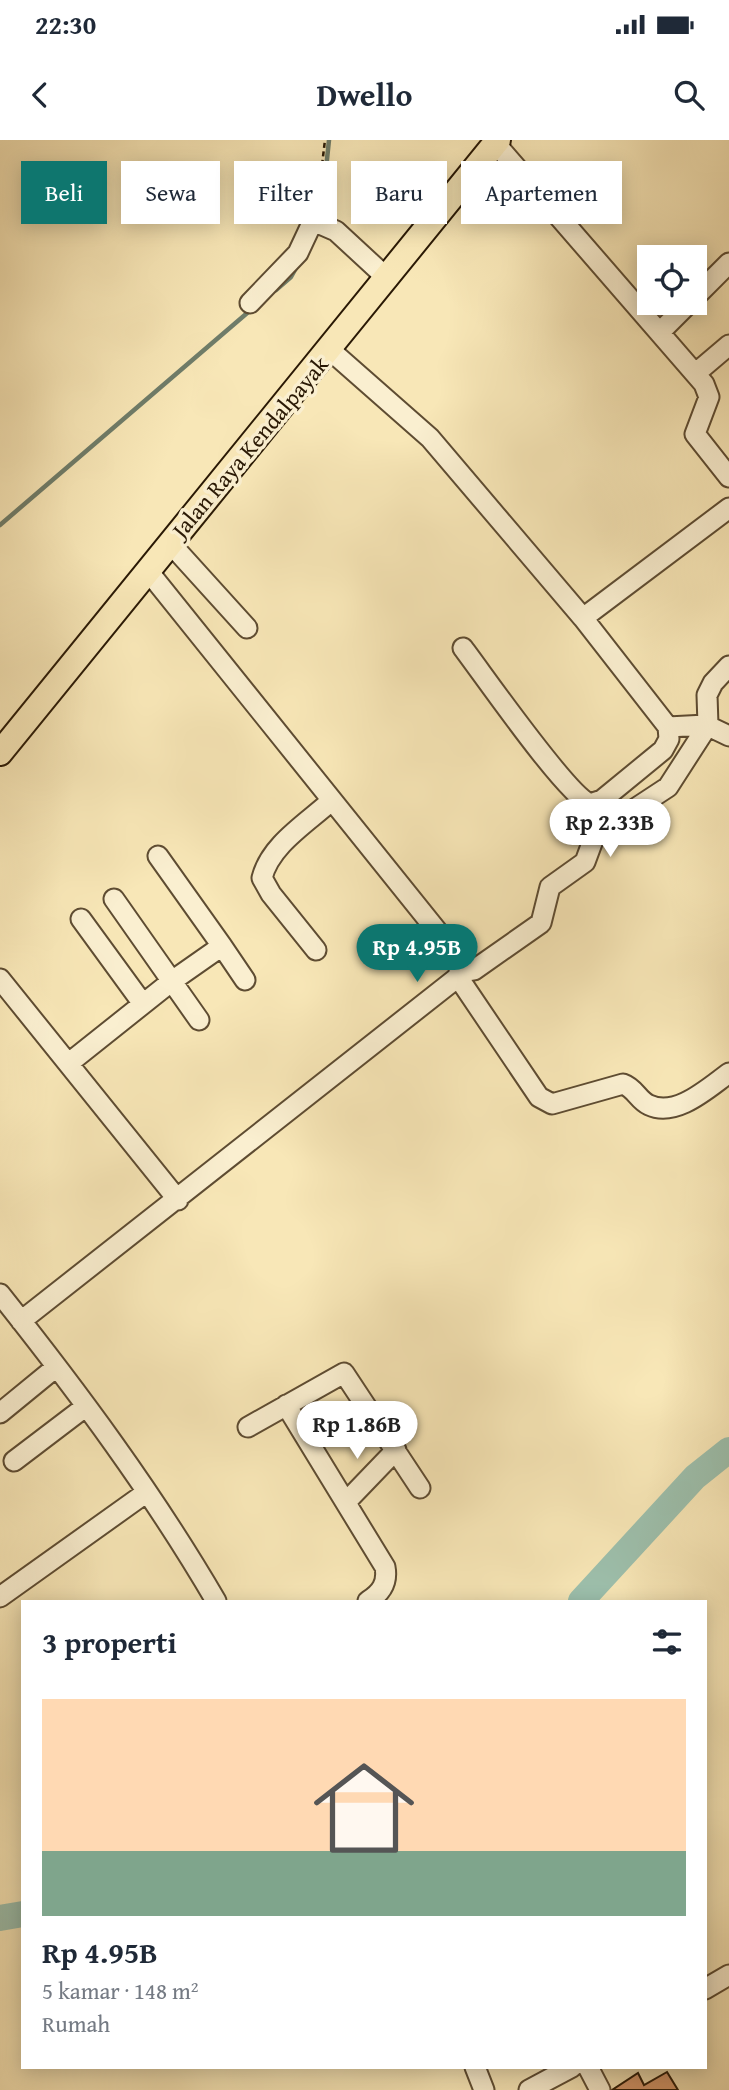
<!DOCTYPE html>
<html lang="id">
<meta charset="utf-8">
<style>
body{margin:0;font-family:"Gentium Book Plus",serif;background:#f2f2f3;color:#1f2937;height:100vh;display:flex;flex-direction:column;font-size:26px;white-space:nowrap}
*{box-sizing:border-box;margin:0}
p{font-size:23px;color:#747a83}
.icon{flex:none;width:38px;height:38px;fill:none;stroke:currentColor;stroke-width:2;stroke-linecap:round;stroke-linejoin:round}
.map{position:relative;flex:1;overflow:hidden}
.side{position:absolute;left:21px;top:1460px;width:686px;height:469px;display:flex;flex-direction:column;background:#fff;border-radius:0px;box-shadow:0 4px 18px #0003}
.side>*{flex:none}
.hud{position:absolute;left:21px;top:21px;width:688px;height:63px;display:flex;gap:14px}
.fabs{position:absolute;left:637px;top:105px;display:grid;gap:14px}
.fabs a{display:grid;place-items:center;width:70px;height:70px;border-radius:0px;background:#fff;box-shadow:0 4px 18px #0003;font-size:35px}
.price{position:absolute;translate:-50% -60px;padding:0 16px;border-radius:24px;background:#fff;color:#222;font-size:23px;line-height:46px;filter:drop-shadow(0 2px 4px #0008)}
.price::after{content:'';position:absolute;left:50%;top:42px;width:21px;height:16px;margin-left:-10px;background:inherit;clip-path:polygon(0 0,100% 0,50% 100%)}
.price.on{background:#0f766e;color:#fff}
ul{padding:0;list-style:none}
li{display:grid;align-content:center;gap:14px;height:371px;padding:0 21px}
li+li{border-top:2px solid #e0e1e3}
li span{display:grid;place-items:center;height:217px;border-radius:0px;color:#555}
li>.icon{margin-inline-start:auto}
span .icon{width:126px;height:126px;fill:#fffc;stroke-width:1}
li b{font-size:30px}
h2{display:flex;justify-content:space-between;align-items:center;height:84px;padding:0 21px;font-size:30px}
.chip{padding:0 24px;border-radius:0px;background:#fff;box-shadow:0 4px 18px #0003;font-size:24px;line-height:63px}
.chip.on{background:#0f766e;color:#fff}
.status{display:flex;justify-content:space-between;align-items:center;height:49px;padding:0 35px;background:#fff;direction:ltr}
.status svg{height:19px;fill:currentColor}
header{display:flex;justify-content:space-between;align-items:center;height:91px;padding:0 21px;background:#fff;font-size:32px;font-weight:800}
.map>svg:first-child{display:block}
</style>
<div class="status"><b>22:30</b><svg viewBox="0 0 49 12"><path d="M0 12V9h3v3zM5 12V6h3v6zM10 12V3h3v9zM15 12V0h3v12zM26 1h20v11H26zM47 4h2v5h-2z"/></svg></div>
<header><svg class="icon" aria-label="back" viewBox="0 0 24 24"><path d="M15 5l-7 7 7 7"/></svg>Dwello<svg class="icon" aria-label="search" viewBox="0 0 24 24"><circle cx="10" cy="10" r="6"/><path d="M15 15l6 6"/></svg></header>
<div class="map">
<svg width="729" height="1950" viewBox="0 0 729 1950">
<rect width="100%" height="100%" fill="#f8e7b7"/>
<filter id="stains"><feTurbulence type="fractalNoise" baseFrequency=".00286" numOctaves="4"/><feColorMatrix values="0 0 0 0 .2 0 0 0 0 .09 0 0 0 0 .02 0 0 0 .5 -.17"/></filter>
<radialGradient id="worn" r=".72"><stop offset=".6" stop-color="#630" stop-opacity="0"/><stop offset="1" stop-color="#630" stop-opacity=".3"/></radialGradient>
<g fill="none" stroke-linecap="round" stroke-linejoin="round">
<path stroke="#6f7d6a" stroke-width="4.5" d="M316,78L323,58L329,0
M276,150L291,137L296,128
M0,385L253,168"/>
<path stroke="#9dc0ad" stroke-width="26" d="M581,1461L695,1337L729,1310
M0,1778L23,1774"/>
</g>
<path fill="#d8996d" stroke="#2a1905" stroke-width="2" d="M667,1932L678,1950H612L638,1933L644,1945Z"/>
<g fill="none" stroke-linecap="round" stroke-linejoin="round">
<g stroke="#5e4c32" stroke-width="23">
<path id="minor" d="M495,3L704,244L709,257L695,294L729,337
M695,157L729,123
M250,163L298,113L313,81L336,91L388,139
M660,192L689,163
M330,210L430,298L583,478L668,587L669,599L663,610L602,660L590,664C566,654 485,537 463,508
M696,233L729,205
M170,403L247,488
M583,478L729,368
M668,587L706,585L729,596
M114,759L199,880
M81,779L143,864
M222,806L245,840
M316,810L271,754L262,738C270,705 307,683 331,661
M459,819L468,831L474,830L541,783L550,747L585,722L595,695L668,647L708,585L707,555L713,543L729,526
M458,837L539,957L552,964L623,944C635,948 638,960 649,965C676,978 708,948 729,933
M0,839L178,1060
M69,923L172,841L222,806L158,716
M0,1154C78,1252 153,1353 216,1461
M21,1181L458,837L461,823L458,817L148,431
M286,1265L385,1427C388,1443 381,1453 368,1461
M0,1273L55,1228
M248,1287L344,1233L420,1348
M14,1321L85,1267
M347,1361L396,1310
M0,1457L147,1352
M705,1849L729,1835
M475,1927L484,1950
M588,1927L600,1950
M529,1950L572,1927"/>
</g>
<g stroke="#2a1905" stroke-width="28">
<path id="major" d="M0,613L498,0"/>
</g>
<path stroke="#2a1905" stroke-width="2.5" stroke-dasharray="5 3.5" stroke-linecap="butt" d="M317,67L325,0"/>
<use href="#minor" stroke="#faefd0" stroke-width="19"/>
<use href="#major" stroke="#f8e7b7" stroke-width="24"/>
</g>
<g text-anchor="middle" stroke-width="7" stroke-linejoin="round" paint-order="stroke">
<g font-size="23" fill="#2a1905" stroke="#faefd0">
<text transform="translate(250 307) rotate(-50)" y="8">Jalan Raya Kendalpayak</text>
</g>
</g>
<rect width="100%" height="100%" filter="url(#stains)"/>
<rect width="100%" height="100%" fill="url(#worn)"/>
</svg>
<div class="fabs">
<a><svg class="icon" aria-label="locate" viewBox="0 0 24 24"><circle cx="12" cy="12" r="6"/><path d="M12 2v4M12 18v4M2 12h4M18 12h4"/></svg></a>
</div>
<b class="price" style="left:610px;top:719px">Rp 2.33B</b>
<b class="price on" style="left:417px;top:844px">Rp 4.95B</b>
<b class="price" style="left:357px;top:1321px">Rp 1.86B</b>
<div class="hud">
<a class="chip on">Beli</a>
<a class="chip">Sewa</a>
<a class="chip">Filter</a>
<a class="chip">Baru</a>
<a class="chip">Apartemen</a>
</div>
<section class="side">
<h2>3 properti<svg class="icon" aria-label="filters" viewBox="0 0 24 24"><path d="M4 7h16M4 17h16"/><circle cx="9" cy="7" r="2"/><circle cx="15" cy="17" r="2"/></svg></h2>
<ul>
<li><span style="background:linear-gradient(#ffd9b3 70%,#7fa58c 0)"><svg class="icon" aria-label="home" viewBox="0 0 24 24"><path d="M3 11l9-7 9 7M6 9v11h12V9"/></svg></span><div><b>Rp 4.95B</b><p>5 kamar · 148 m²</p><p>Rumah</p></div></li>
</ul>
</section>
</div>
